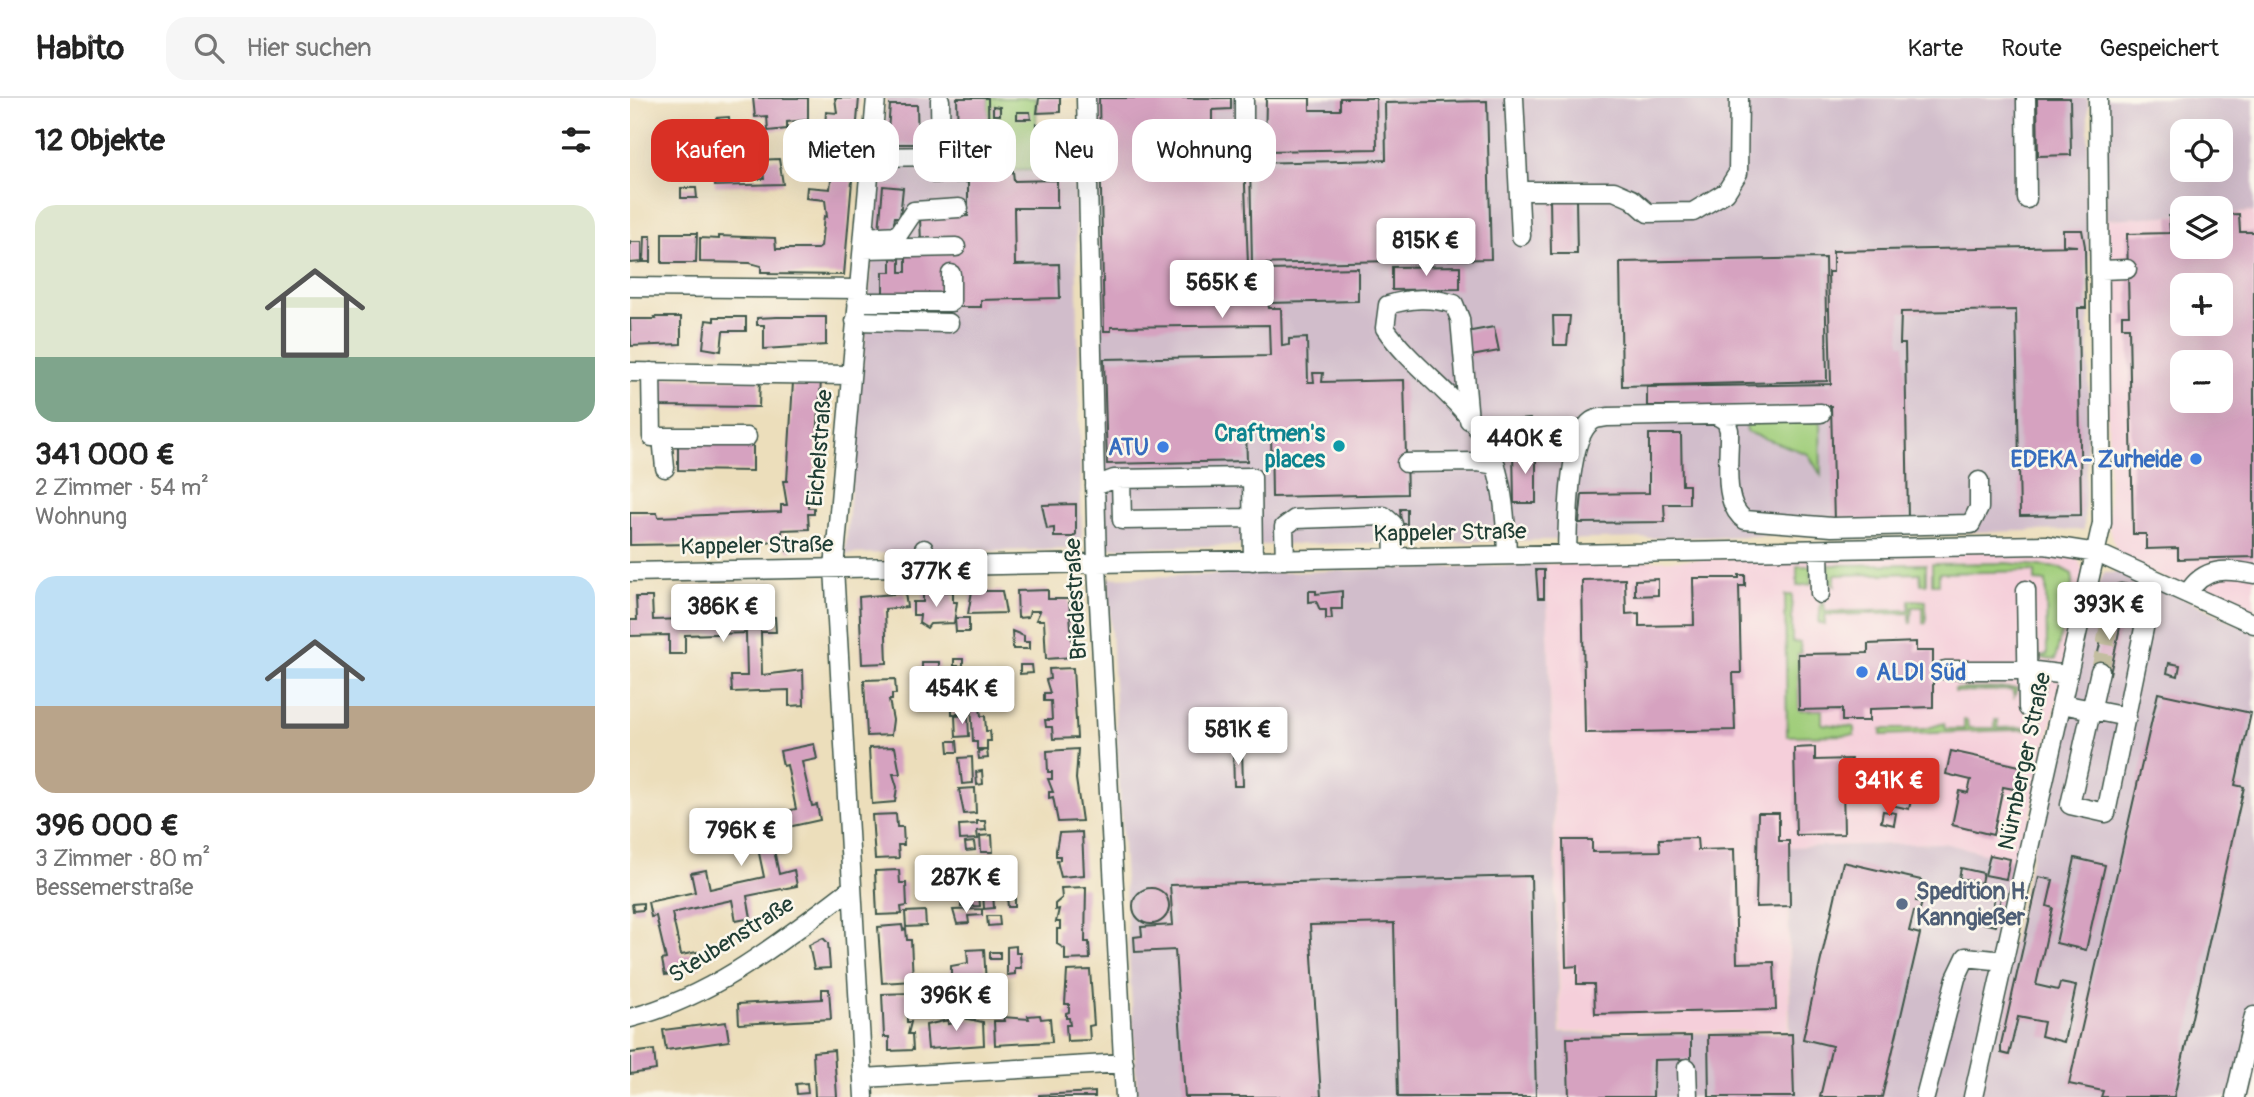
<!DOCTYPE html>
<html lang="de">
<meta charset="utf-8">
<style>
body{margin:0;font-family:Pangolin,sans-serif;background:#f6f6f6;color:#222;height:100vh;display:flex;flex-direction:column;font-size:26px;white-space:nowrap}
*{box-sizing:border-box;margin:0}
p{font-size:23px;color:#767676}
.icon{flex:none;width:38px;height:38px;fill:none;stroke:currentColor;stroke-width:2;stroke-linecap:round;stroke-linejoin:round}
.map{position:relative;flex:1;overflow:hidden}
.panel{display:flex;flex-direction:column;background:#fff;width:630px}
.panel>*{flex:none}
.guide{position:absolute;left:21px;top:21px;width:665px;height:63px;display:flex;gap:14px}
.tools{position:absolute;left:1540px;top:21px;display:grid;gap:14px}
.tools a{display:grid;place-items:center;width:63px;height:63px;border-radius:14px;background:#fff;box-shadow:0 7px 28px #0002;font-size:35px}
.price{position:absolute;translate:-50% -60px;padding:0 16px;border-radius:7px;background:#fff;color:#222;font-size:23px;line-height:46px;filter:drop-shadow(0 2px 4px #0008)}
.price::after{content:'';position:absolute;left:50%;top:42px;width:21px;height:16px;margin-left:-10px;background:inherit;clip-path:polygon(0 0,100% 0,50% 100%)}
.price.on{background:#d93025;color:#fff}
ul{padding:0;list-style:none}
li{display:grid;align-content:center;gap:14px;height:371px;padding:0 35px}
li span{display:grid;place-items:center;height:217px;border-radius:21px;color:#555}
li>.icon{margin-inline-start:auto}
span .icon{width:126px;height:126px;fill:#fffc;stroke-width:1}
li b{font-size:30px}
h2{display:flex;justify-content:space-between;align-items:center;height:84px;padding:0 35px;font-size:30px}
.tag{padding:0 24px;border-radius:21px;background:#fff;box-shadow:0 7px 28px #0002;font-size:24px;line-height:63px}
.tag.on{background:#d93025;color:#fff}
header{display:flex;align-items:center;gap:42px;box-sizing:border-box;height:98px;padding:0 35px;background:#fff;border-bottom:2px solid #e0e0e0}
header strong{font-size:33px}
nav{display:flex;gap:38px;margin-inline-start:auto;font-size:24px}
.search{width:490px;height:63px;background:#f6f6f6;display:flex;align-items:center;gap:18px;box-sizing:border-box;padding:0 24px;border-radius:21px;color:#767676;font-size:26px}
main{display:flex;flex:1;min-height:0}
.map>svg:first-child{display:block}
</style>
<header>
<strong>Habito</strong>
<div class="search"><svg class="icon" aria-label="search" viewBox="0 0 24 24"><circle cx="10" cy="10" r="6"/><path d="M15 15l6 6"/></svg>Hier suchen</div>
<nav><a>Karte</a><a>Route</a><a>Gespeichert</a></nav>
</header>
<main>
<section class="panel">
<h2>12 Objekte<svg class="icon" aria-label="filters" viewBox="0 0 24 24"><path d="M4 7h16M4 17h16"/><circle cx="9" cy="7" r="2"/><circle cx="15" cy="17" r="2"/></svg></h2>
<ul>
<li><span style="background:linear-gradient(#dfe7d0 70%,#7fa58c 0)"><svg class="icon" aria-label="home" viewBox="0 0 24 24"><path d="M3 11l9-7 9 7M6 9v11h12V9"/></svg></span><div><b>341 000 €</b><p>2 Zimmer · 54 m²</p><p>Wohnung</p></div></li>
<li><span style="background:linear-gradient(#bfe0f5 60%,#b9a48a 0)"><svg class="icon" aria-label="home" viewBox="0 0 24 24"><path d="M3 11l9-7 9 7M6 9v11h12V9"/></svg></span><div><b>396 000 €</b><p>3 Zimmer · 80 m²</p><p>Bessemerstraße</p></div></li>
</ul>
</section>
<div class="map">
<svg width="1624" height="999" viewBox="0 0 1624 999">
<rect width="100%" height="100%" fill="#fbf7ec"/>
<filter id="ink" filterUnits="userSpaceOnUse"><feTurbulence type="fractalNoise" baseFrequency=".0143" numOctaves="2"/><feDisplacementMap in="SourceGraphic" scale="14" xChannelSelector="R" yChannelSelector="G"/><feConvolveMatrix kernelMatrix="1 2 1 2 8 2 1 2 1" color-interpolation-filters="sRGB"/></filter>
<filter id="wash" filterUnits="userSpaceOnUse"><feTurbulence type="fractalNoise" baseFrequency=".00686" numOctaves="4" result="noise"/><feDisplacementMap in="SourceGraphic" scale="28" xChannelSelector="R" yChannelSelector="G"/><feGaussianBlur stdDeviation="1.57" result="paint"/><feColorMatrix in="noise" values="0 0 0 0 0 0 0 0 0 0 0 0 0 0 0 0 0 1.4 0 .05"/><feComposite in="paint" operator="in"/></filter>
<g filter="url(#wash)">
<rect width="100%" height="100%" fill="#ecdebb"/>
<path fill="#f5cfda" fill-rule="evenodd" d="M1624,114V518L1489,461L1479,430L1476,121L1552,117V149H1591V116ZM1552,187H1591V226H1552ZM1552,264H1591V303H1552Z
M1385,451L1448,460L1455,478L1390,764L1313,745L1158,749L1159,933L931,934L916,466Z"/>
<path fill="#d1bdcb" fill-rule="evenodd" d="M257,0H357L359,74L445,72L452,451L215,456Z
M463,0H1458L1459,290L1454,432L476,450Z
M1472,0H1624V114L1591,116V110H1552V117L1476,121ZM1552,33H1591V72H1552Z
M916,466L930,935H1160L1158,749L1313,745L1390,764L1338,999H507L478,480Z
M1500,474L1624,534V999H1347L1461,498L1474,475Z"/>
<path fill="#a1ce7b" stroke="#608658" stroke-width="2" d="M358,0H406L407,72L359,73Z
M1116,324H1190L1191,377L1178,356L1117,334Z
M1376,465L1431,470L1442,476L1443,483L1425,562L1407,560L1417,557L1416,484L1405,483V473L1309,475V486H1302V466Z
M1296,466V486H1291L1290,475L1205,477V487L1200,483L1199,467Z
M1167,468H1182L1181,486L1167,488Z
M1155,497H1162V544L1170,545L1171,556H1168L1169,612H1192V626L1224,629V637L1157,638Z
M1279,502L1296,503V524L1293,525V509H1282L1281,526L1279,515L1195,517V527L1189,525L1191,504H1194L1195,514L1279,512Z
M1410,585H1419L1409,631L1251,637V631H1295L1314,625L1315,631H1334V622H1337L1338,630H1365V622H1368V630L1403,629V618H1407V588Z
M1387,590L1384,599L1382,592L1325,594V591Z"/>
<g id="blocks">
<path fill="#d6a2c0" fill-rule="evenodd" d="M123,0H178V22L157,24V31L138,33L137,18L125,19Z
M205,0H229L214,177L139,176L140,174H131V168L120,165L70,164V140L89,141V138L145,140L146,151H188L191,149L194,118L197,119L195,102L176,100L177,89L200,91L201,82L195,77V55L180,54L183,29L195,30L196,14L207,15Z
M327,0H358L359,73H383L384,83L427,82V110H384L385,167L429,166L430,200L351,202V209H327L312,198L253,197V174H261V160L270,161V174H276V153L291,144L290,120L338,118V84L302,85V75L329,74Z
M409,0H430V14L407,15Z
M469,0H601V11L582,12V33H588V42H582L583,62L614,61L619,193H638V172L728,170V203L638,205L639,210H651L652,248L659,247V241L677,240L678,284H684L683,275H693L692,284L774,282L777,396L642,399L641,331L616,332L617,363L477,366L474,261L640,258L639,227L481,229V233H474Z
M636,0H680V12H710V0H746L747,51L635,53Z
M1407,0H1440L1441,57L1408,58Z
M857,3L861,161L622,166L620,65L756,62L755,5Z
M260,7H287L288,46H257Z
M363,8L370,9V17H363Z
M387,14H400L401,21H387Z
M99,19L100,28L86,29V20Z
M407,26L431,28V65L407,67Z
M149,61L153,86L85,88L84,75L101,74L110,76V81H134L133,71H126V62Z
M362,61H371V71H362Z
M253,88L273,90L270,119H265L263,130L249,133Z
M51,90H66L67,100H51Z
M920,99H946L947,156H921Z
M1609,116L1610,134H1624V459L1548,461V450L1516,451V436H1503L1499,229H1492V217H1499L1497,136L1540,135L1539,118H1552V149H1591V117ZM1552,187H1591V226H1552ZM1552,264H1591V303H1552Z
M1433,132H1452L1455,148L1456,210H1448L1451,417L1390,418L1386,212L1271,214L1270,246H1275L1278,423L1204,424L1201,308H1017V289L1201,286L1198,174H1203V153L1447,148L1433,147Z
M32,135H67L66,165H32Z
M15,138H21V164H14Z
M0,144H12V164L0,165Z
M1195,160L1197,283L992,288L990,164Z
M830,168V191L762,192V169Z
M923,218H940L937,247H924Z
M25,219H51V246L1,248L0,221H26Z
M84,219H116V233H93L91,253L73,250L76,222L84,223Z
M147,219H196V247L134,251V227H127V220Z
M864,229L869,253L841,258L836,234Z
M30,280L130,281L129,309L30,308Z
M191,283L184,383H181L182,395H178V410H184V416H178L179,431L152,432V442L127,445L0,447V415H27L28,419L151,414V407H157L153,383H157L163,284Z
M900,321L902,335L875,337L874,323Z
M1019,336H1051L1052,387H1059V406H1034L1035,424L949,425L952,396L1019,395Z
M48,345H123V373L48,372Z
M883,350L906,353V405H884Z
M446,406V436L443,439H424V430L417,431L412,407Z
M770,411H777V426H771Z
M156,445H162V453H157Z
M906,472H914V500H908Z
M1109,477H1115V488H1109L1111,575H1103L1105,632L955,635L952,482L995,481L996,516L1009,515V528L1064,527L1063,480H1109Z
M1028,481V497L1005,498V482Z
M418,492V501H439L443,559L416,561L414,522H406L410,513H400L398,519L388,520L387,493Z
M342,493H372L376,515L338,516Z
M679,493H686V496L712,493V511H701L702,521H696V512H690L686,503L679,504Z
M293,494H323V504H327L324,525L300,526L297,530L289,525L290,517H283V504H293Z
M275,495L277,509L255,511L257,565L232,566L229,499Z
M84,497H99L100,520L145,519L146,534H131L132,577L173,572L174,607L159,608V592L102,594L101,578H117L116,535L55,537V556H39V537L0,538V522H7L6,499H22L23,522L84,520Z
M1478,511L1493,515L1480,576L1464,572Z
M325,520H339V534H326Z
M382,533L394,538V544H399V551H383Z
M1286,544V553H1303V609L1239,611V623H1212V611L1169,612L1168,556L1238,555V546Z
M324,561H333V568H324Z
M292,564H309V571L292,572Z
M1539,565L1550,567L1548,578L1537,575Z
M390,567H402L403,575L390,576Z
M443,570L447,640L423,641L422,629H416L415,622H422L421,603H414V595H420L416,582L420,581L419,571Z
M328,577L332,589H320L319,578Z
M265,581L266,596H262V602H259L263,622L261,637L237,638L234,582Z
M1528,595L1621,615L1605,687L1614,689L1544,999H1471L1473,993L1439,986Z
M349,596L350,601L340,602V597Z
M341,603H346V608H350L351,618H355L356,633H360L361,643H357V651H347V644H343Z
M338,604V616H322V605Z
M338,617L339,638L326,639L325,618Z
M318,643H327L328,654H319Z
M184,646L187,661L172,664L182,708L187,707L190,722L140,733L149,776L164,772L167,788L117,798L121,820L106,823L102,802L42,815L51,857L67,854L70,870L35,877L32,862L36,861L26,818L21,819L18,804L65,794L61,775L76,772L80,791L134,779L125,736L120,737L117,721L166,711L157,667L153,668L150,653Z
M265,649L270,676H263L267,689L265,704L242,706L239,650Z
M1185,649V662L1221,661L1222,687H1213L1214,736L1166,737L1164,650Z
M603,650H612L613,688H604Z
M448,651L446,681L452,723L428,724L423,699L419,700V694H423L418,681H422V674H418L417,653Z
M357,652L358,660L349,661L348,653Z
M1321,653L1394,669L1389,692L1373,689L1363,737L1322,727L1329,693L1338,695L1341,682L1316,676Z
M342,659L343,685L332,686L329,660Z
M352,673L353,686L347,687L346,674Z
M1263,680L1285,685L1279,711L1257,706Z
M345,690L346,715L334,716L329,691Z
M1253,713L1266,715L1264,727L1251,724Z
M1128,715H1149V743H1159L1160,808L1126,809Z
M266,716L267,729H273L274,747H268L269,760L245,761L242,717Z
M347,723H355L356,732L347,733L348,741L330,742L329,727L347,726Z
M452,734L454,777L431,779L427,763L430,762V758H426V752L429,735Z
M362,737L363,754H351L350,738Z
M1067,740L1068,752L1104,751L1107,865L1144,864L1146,912L965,916L964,886H947V868L936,869L933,742H962V754L1030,753L1029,741Z
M344,744L345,752L336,753L335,745Z
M1360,757L1380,761L1376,781L1355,777Z
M1445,760L1475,767L1456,852L1426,845Z
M1213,764L1291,782L1286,803L1292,804L1289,815L1284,813L1279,833L1290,836L1252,999H1190L1202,948L1173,941Z
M361,768V778L340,783L339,770Z
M1331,770L1353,775L1351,785L1329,780Z
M269,772L270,785H276L277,808L271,809L272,816L247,817L245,773Z
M901,778L906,999H768L764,825L680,827L691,999H555L545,852L505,854L504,839L512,838L511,829L543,827L540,787Z
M1409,779L1423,782L1417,808L1423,810L1406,887L1428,892L1430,885L1446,888L1434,944L1411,938L1414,924L1388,919L1379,957L1371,955V946Z
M456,789L455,844H459L460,861L435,862V851L427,846V831H430V824H426L429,811L425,812V806L432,800L431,790Z
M503 808a18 18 0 1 1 36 0a18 18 0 1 1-36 0Z
M353,795H363L364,810L354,811Z
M349,797L350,808L331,809V798Z
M385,797V809H378L377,798Z
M1365,797L1371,799L1369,809L1363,808Z
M13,805V812L3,813L2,806Z
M352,811V817L338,818L339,825L327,826L323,812Z
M295,813L296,828L276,829L275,814Z
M1355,813L1367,816L1365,828L1352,825Z
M357,818H369L370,827L358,828Z
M272,827L273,832L276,831L277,842H281L283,883L252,885L248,829Z
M193,840L198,845L200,870L184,871L179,847Z
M386,848V855H390L391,870H385V876L377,877V849Z
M354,851L356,887H347L346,878H321V868L338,865L337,852Z
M360,854H370V861H360Z
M460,872L464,927L459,928L460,942L437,943L436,927H440L439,920H436V915L439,914V906H435L437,873Z
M192,891H199L201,921L109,926L108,906L192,901Z
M282,895L283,909L277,915V924H281L278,936H282L283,952L259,953V939H254L252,896Z
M337,913V921L353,924L354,947L298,951L296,927L318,922V926L324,925V914Z
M410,917L411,921L420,920L422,944L365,947L364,923H374L373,919L399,921L398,918Z
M96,924L99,943L36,952L33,932Z
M1162,936L1164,999H1079L1078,937Z
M1061,938V961L1024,962L1023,999H939L937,940Z
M24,952L26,972L0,976V955Z
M204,952L207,999H185L183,954Z
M177,985L178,995L167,996L166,986Z
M465,994V999H409V997Z"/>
</g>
</g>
<g filter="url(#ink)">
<use href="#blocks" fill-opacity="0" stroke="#3e5548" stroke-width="2"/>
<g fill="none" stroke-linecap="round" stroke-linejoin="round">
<path stroke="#c3bea0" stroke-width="18" stroke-dasharray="18 9" stroke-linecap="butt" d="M1470,573L1482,512"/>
<g stroke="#3e5548" stroke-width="21">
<path id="minor" d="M456,0L467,467L495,999
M884,0L891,138
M1396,0L1397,101
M614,53V0
M241,59L311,58L310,2
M890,93H984L1002,101L1018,115L1063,114L1096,94L1108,75L1109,0
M234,139L268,137L284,113L329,110
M233,151L326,149
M1471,172L1497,171
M0,189L229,191
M227,204H321V176
M225,223L319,225
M0,274L220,277
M21,274L22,339H117
M1086,317L1096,323L1099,332C1100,359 1091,406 1115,422L1202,429L1341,426L1349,410V383
M839,322L830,221L824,206C800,199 781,200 758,207L755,230C783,271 830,299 855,342C873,374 876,421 877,457
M32,339L35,370
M776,365L848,364L866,367
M491,381L492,422L622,420
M465,388L484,381L622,379L623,463
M1189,452L1190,496
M937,456C938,427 937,340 962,323C966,320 973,320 978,319L1191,315
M655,462L654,429L665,421L754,418L763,426L764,460
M294,469V451
M0,474L1415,447L1467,455L1624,526
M1396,492L1398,610
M1558,495C1574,468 1597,471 1624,476
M1315,572H1397L1438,577
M1470,573L1440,707L1476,715L1519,506L1513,499L1491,495L1486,499L1482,512
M1432,606L1497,619
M0,920C85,898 153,842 222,790
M1057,970L1058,999
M233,980L494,965
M234,999L204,470L246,0
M1295,999L1326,880L1336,859L1374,863
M1343,999L1472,425L1468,0
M1605,999L1624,918"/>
</g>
<use href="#minor" stroke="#fff" stroke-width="18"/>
</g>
</g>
<circle fill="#0f9aa8" stroke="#fbf7ec" stroke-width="2.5" cx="709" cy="348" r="7"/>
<g fill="#3f7fe0" stroke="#fbf7ec" stroke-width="2.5">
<circle cx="533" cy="349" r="7"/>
<circle cx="1566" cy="361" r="7"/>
<circle cx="1232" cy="574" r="7"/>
</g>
<circle fill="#5c6f8a" stroke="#fbf7ec" stroke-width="2.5" cx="1272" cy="806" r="7"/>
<g text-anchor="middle" stroke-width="5" stroke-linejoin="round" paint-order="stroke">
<g font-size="23" font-weight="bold" fill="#0d838f" stroke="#fbf7ec" text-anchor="end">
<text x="695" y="343">Craftmen's<tspan x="695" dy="26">places</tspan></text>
</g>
<g font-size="23" font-weight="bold" fill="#366cbe" stroke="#fbf7ec" text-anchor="end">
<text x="519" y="357">ATU</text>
<text x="1552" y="369">EDEKA - Zurheide</text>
<text x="1246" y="582" text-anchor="start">ALDI Süd</text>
</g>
<g font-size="23" fill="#1f3d34" stroke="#fbf7ec">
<text transform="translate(189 350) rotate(-85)" y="8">Eichelstraße</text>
<text transform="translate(820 434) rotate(-1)" y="8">Kappeler Straße</text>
<text transform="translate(127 447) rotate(-1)" y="8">Kappeler Straße</text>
<text transform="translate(445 501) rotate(-93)" y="8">Briedestraße</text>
<text transform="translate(1394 663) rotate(-78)" y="8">Nürnberger Straße</text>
<text transform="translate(101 841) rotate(-32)" y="8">Steubenstraße</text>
</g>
<g font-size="23" font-weight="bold" fill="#4e5e75" stroke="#fbf7ec" text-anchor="start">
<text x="1286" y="801">Spedition H.<tspan x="1286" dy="26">Kanngießer</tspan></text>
</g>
</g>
</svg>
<div class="tools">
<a><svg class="icon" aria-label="locate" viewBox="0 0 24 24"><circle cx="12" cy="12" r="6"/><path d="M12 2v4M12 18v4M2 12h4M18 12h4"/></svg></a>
<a><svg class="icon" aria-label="layers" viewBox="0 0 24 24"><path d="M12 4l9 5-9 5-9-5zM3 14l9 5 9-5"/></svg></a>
<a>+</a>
<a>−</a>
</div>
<b class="price" style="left:796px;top:180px">815K €</b>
<b class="price" style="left:592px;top:222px">565K €</b>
<b class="price" style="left:895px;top:378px">440K €</b>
<b class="price" style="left:306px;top:511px">377K €</b>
<b class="price" style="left:1479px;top:544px">393K €</b>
<b class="price" style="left:93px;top:546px">386K €</b>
<b class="price" style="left:332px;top:628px">454K €</b>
<b class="price" style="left:608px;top:669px">581K €</b>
<b class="price on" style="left:1259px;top:720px">341K €</b>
<b class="price" style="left:111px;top:770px">796K €</b>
<b class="price" style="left:336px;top:817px">287K €</b>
<b class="price" style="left:326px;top:935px">396K €</b>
<div class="guide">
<a class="tag on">Kaufen</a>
<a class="tag">Mieten</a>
<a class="tag">Filter</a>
<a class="tag">Neu</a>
<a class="tag">Wohnung</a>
</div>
</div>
</main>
